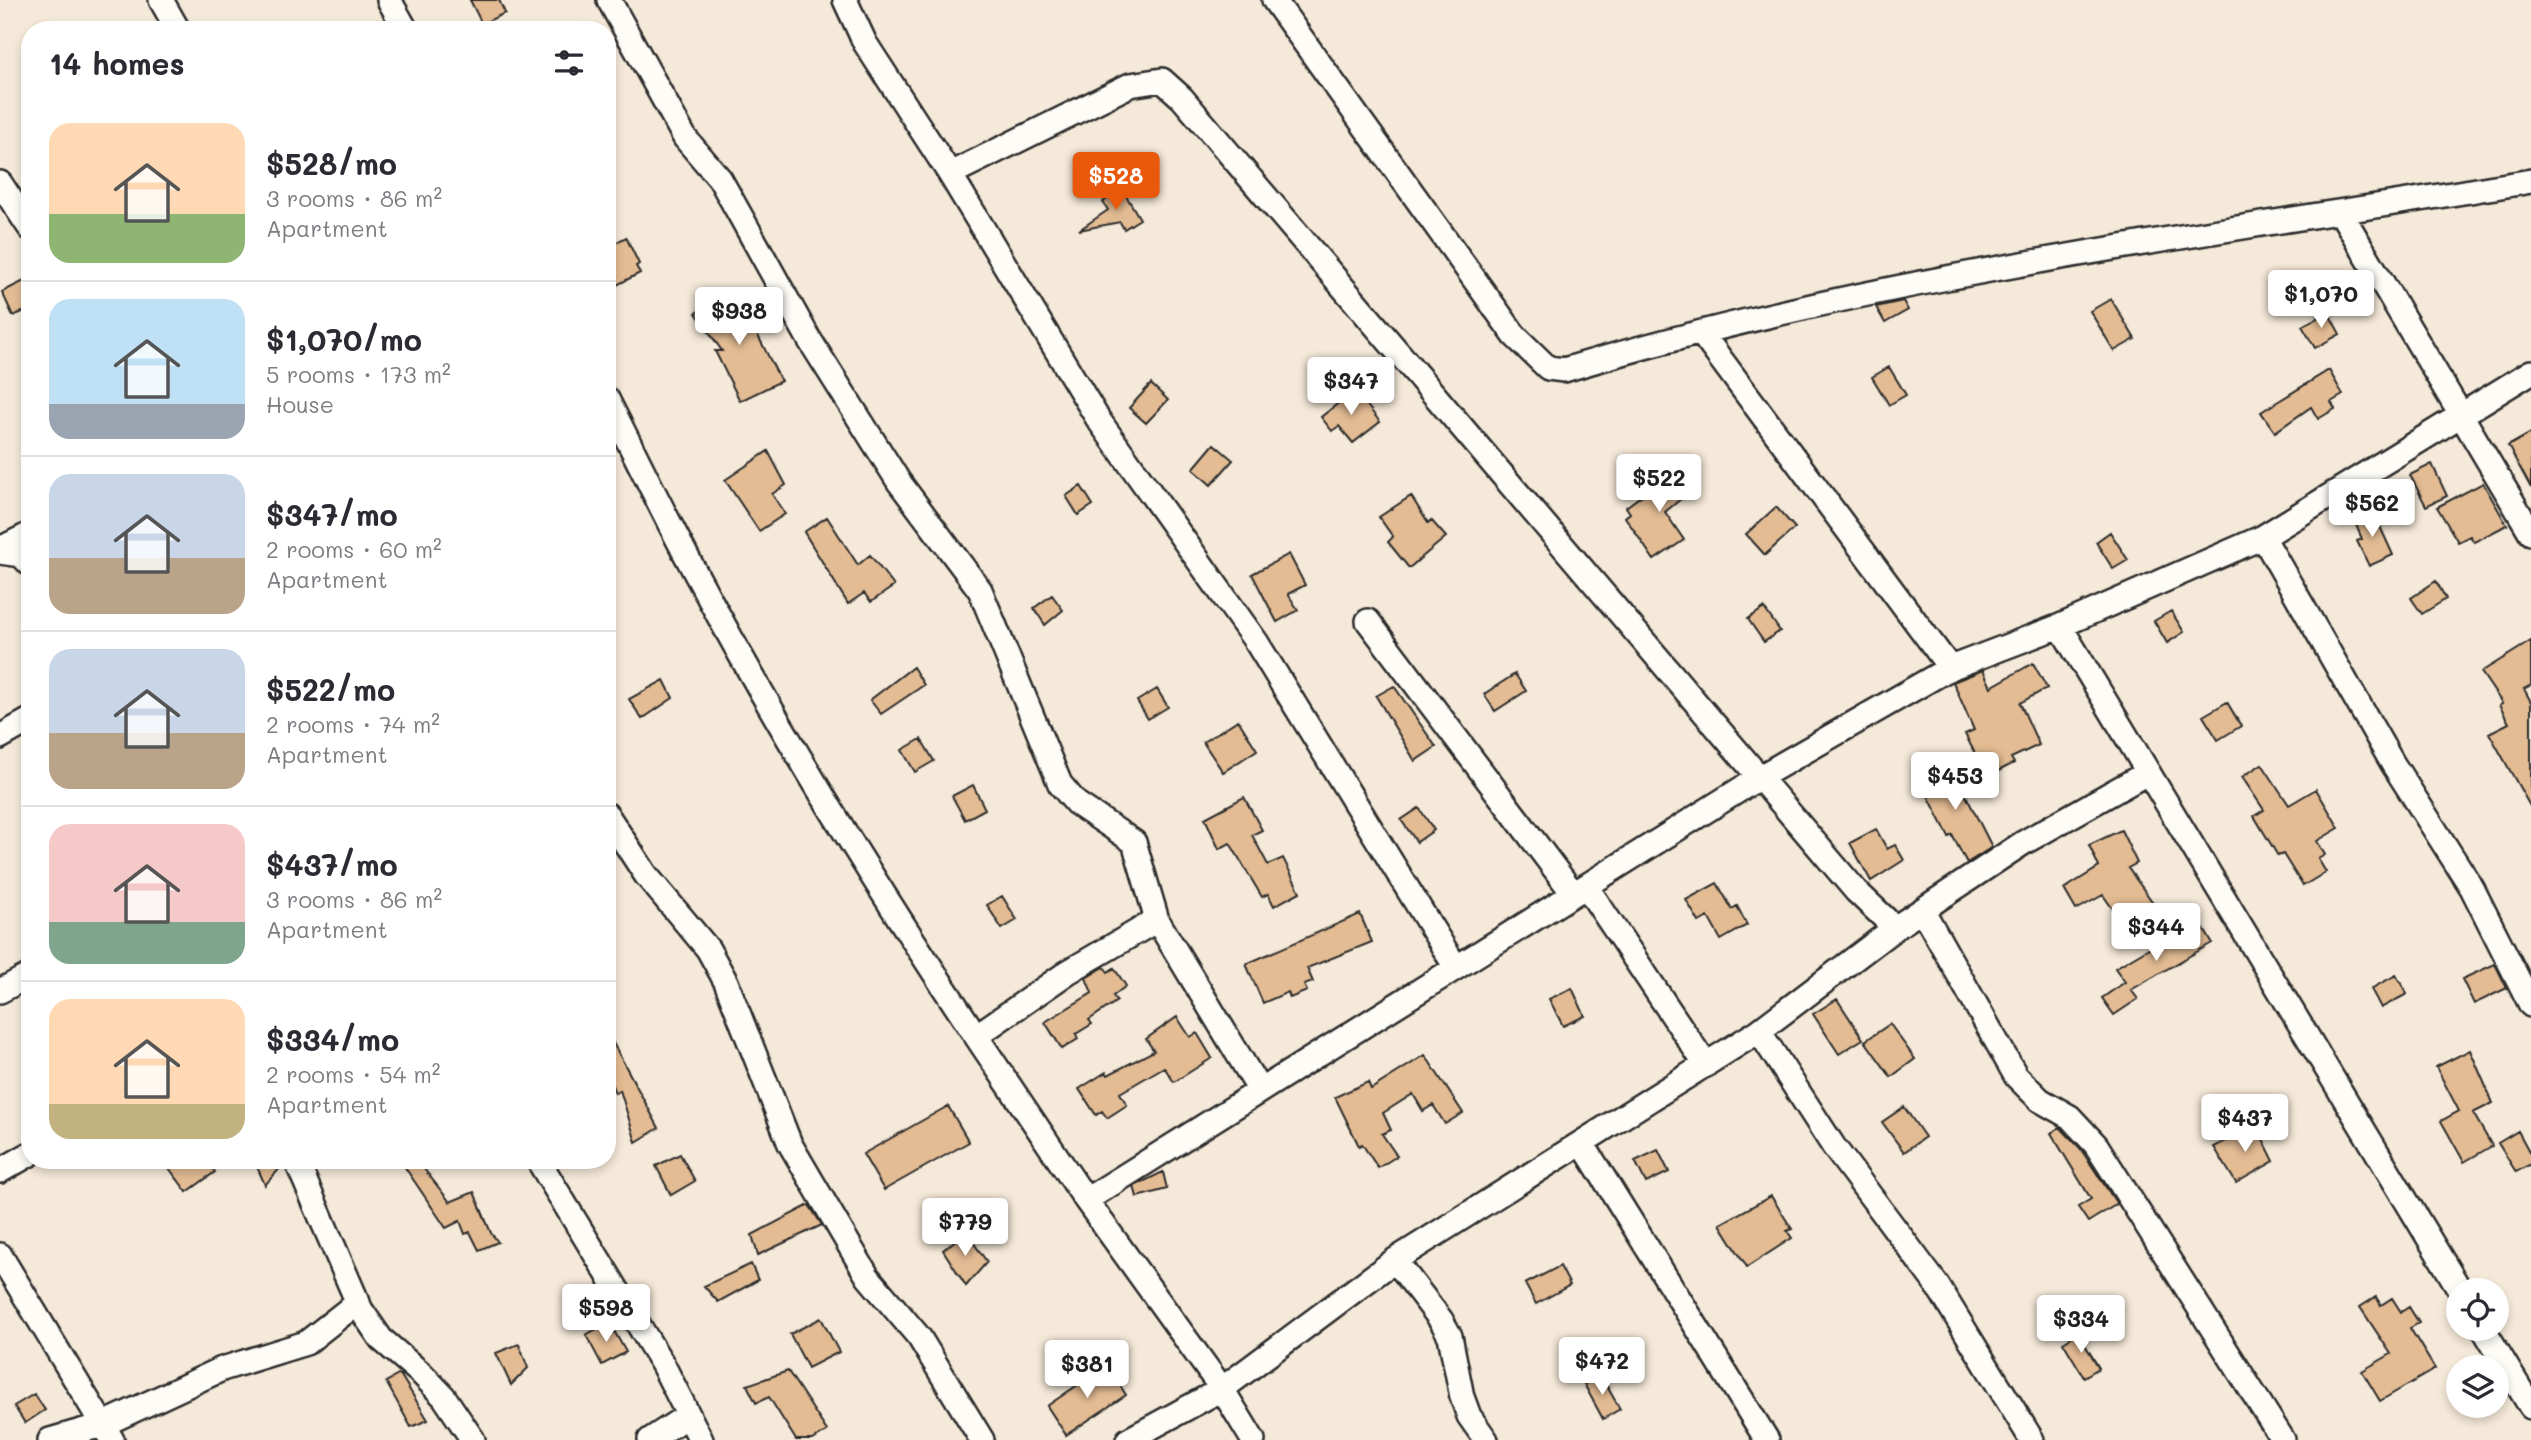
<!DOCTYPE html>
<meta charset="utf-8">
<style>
body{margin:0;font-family:Mali,sans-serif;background:#f7f7f7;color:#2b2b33;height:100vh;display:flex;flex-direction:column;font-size:26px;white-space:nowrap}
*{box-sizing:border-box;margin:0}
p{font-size:23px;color:#7c7c81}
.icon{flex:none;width:38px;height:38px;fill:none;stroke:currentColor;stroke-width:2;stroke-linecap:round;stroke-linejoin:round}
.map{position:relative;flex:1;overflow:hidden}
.panel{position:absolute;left:21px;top:21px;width:595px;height:1148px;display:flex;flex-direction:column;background:#fff;border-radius:28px;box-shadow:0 4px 10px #0003}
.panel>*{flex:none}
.controls{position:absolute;left:2446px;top:1278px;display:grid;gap:14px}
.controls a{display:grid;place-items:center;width:63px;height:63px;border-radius:50%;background:#fff;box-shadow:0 4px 10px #0003;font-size:35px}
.price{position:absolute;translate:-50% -60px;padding:0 16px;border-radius:7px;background:#fff;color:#222;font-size:23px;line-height:46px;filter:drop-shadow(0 2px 4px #0008)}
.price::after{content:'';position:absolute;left:50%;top:42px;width:21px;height:16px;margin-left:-10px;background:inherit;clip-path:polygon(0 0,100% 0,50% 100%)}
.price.active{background:#ea580c;color:#fff}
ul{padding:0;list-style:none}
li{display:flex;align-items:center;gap:21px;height:175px;padding:0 28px}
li+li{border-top:2px solid #e1e1e2}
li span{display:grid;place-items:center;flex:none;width:196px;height:140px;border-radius:21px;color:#555}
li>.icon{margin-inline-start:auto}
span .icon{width:84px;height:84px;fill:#fffc;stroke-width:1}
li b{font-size:30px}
h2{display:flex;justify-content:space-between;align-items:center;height:84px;padding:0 28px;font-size:30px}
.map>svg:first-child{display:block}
</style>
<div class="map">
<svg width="2531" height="1440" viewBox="0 0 2531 1440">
<rect width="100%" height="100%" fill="#f5e9d9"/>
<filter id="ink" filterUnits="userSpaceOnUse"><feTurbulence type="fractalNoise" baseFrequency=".0143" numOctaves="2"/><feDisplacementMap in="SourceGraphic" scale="14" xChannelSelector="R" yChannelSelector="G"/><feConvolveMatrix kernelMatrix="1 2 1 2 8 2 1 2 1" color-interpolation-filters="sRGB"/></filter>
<g filter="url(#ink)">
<path fill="#e3bc94" stroke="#2b2b2b" stroke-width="2" d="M470,0H499L505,13L482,24Z
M1122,189L1140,219L1124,229L1120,222L1079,230L1108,210L1103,202Z
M626,237L639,264L636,266L640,273L617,285L607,266V247Z
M30,278V309L13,316L2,292Z
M726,291L750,320L781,381L740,401L715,351H722L696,313Z
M2111,299L2135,339L2114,351L2090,311Z
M1903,301L1908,310L1885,323L1876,307Z
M2328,312L2340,334L2315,348L2302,326Z
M1889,367L1906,395L1889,405L1872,377Z
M2329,370L2343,395L2331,402L2335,409L2318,419L2311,407L2275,432L2261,412Z
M1151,384L1168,400L1146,423L1129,408Z
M1355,390L1380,422L1353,443L1339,426L1332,431L1321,417Z
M2531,433V488L2508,446Z
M1214,444L1233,460L1211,485L1193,469Z
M768,451L786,485L772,494L785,514L759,531L725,480Z
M2432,464L2447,496L2426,506L2410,475Z
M1678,468L1694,488L1665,512L1684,540L1654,560L1625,517L1630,513L1626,507Z
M2483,483L2507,525L2474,542L2470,536L2458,542L2437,507Z
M1081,486L1093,505L1078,515L1066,496Z
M1411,496L1428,523L1431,520L1446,537L1409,568L1388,542L1393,537L1379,517Z
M1776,507L1795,528L1765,555L1746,534Z
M2373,511L2393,555L2369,566L2357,541L2362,539L2354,520Z
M827,517L858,565L870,555L894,586L871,602L864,593L848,604L804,532Z
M2110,532L2128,560L2113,569L2096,542Z
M1289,554L1305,585L1288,594L1298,610L1277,622L1252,574Z
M2436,581L2446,599L2422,614L2411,598Z
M1052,595L1063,610L1045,625L1034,608Z
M1764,608L1780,631L1764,642L1748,619Z
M2171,611L2184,632L2167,643L2154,621Z
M2531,641V685L2524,689L2531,702V808L2489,733L2509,723L2499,705L2502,703L2481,672Z
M2033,663L2047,688L2020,703L2039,745L2011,758L2014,763L1987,777L1965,734L1974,730L1953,682L1983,670L1991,687Z
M913,667L924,685L881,714L870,700Z
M1515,674L1526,691L1495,711L1484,694Z
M664,680L673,698L642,719L629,699Z
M1394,686L1436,747L1415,761L1376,696Z
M1157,689L1168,707L1148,719L1137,701Z
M2227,702L2241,726L2218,740L2203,716Z
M1238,720L1257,750L1223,772L1203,742Z
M921,739L934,761L915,772L902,750Z
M1939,764L1947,778L1955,774L1992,847L1967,863L1952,835L1949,837L1918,776Z
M2262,764L2289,805L2316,789L2339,828L2317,841L2325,855L2318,859L2326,872L2303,886L2283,854L2278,856L2254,816L2264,810L2242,777Z
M973,785L985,809L965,820L952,796Z
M1244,797L1262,830L1252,835L1268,865L1283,858L1300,892L1274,906L1268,894L1262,897L1230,843L1219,849L1205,818Z
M1419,808L1434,830L1417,842L1401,820Z
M1876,829L1887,849L1895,845L1904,860L1871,881L1850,843Z
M2121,830L2137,863L2128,868L2154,904L2124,925L2103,895L2076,910L2064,889L2099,867L2089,845Z
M1717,883L1732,909L1737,906L1747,925L1721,940L1708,917L1699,922L1686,900Z
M1002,896L1017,920L1002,929L987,905Z
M1360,914L1372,942L1307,968L1313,982L1304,985L1307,991L1290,998L1288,992L1263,1003L1246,964Z
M2198,919L2212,943L2131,990L2138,999L2114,1015L2102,998L2125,982L2115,968Z
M2495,964L2507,988L2474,1004L2462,979Z
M1104,967L1108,972L1114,968L1126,986L1113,996L1117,1001L1089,1020L1092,1024L1076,1034L1078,1039L1062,1049L1045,1022L1092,993L1086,978Z
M2396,975L2407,994L2381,1008L2371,989Z
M1572,988L1585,1016L1563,1026L1549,999Z
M1837,999L1863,1039L1839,1054L1813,1014Z
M1177,1017L1190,1037L1197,1033L1212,1058L1174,1082L1164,1067L1120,1093L1127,1105L1107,1118L1102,1111L1096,1115L1079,1089L1106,1072L1108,1075L1154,1051L1146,1039Z
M1890,1024L1915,1059L1891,1077L1865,1041Z
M607,1032L659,1128L636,1142L620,1090L615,1093L607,1073Z
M2470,1050L2493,1103L2473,1113L2492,1146L2464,1162L2441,1121L2459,1111L2436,1067Z
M1425,1055L1463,1113L1445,1124L1433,1105L1423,1111L1413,1094L1383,1113L1391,1130L1382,1134L1397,1156L1378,1168L1362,1144L1359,1146L1335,1097L1368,1082L1371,1089Z
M948,1106L969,1142L884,1190L863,1154Z
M1904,1107L1925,1137L1904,1152L1882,1122Z
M2256,1125L2274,1161L2236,1183L2214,1147Z
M2060,1127L2080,1148L2117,1204L2088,1222L2078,1207L2091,1199L2051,1133Z
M2518,1131L2531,1155V1164L2516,1172L2498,1143Z
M1658,1150L1669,1172L1646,1183L1635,1161Z
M680,1154L695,1181L671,1195L656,1166Z
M180,1160H207L215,1172L187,1192L169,1168Z
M254,1160H282L283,1165L265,1185Z
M406,1160H417L450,1202L474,1192L491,1233L498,1242L479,1250L470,1232L465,1234L460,1221L446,1228L402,1163Z
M1163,1172L1167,1189L1137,1197L1134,1186Z
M1771,1196L1792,1229L1787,1231L1792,1238L1747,1267L1720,1224Z
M809,1205L822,1225L758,1255L752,1235Z
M966,1232L987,1262L966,1286L943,1250Z
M751,1264L758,1280L718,1302L704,1286Z
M1560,1266L1570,1285L1536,1304L1525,1284Z
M2376,1297L2381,1305L2392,1298L2401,1312L2409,1307L2419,1323L2410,1328L2435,1369L2380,1401L2362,1371L2391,1354L2360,1307Z
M821,1318L839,1352L808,1368L790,1334Z
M609,1322L626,1352L602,1365L586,1335Z
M2078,1333L2099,1368L2084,1377L2063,1342Z
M519,1344L528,1368L511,1385L496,1353Z
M1107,1365L1126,1395L1066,1435L1047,1406Z
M788,1371L827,1431L813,1440H796L769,1397L756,1403L747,1385Z
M400,1374L428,1420L411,1427L386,1382Z
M1601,1376L1620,1409L1603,1419L1584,1384Z
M34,1394L45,1410L25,1423L14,1406Z"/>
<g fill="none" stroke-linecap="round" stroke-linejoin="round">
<g stroke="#2b2b2b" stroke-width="28">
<path id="minor" d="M161,0L178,30
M389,0L406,30
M609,0L685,138L720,179L809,339L899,482L980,590L1060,784L1076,803L1134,842L1157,920
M845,0L865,43L950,174L1098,419L1257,643L1455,966
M1274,0L1515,336L1548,368L1564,370C1879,275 2207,235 2531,181
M950,174L1130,85L1162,80L1182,98L1856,891L1895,928
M0,183L30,228
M2341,213L2531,533
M1702,334L1950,668
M607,399C638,460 668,523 701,583C784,739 878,889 976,1036
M2263,537L2393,764L2472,888L2531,1005
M0,549L30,534
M0,552L21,555L30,564
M1368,621L1573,893
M2060,626L2460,1290
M0,737L30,720
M607,815L646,875L708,949L726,982L790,1144L868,1277L919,1337L982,1440
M1586,886L1706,1065
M1923,911L2016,1076L2040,1100L2070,1117L2096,1145L2283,1440
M0,991L30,975
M1759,1031L1834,1147L1937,1285L2032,1440
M1582,1143L1767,1440
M296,1160L361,1310L381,1339L423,1375L444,1397L473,1440
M538,1160L663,1365L701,1440
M0,1171L30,1154
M1086,1200L1760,777L1950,668L2060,626L2263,537L2531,372
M0,1255L112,1440
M1395,1260L1441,1320L1450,1336L1462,1397L1469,1416L1486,1440
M2483,1328L2531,1407
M50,1440L102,1425L222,1369L306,1343L358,1302
M650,1440L687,1416
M1128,1440L1222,1389L1395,1260L1759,1031L1895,928L2023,843L2147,773
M1253,1440L1222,1389L1086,1200L976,1036L1068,972L1157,920L1259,1089"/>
</g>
<use href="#minor" stroke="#fdfcf7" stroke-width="23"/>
</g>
</g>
</svg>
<div class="controls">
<a><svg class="icon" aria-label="locate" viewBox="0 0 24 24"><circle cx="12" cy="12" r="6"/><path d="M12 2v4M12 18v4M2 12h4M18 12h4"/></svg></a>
<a><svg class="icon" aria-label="layers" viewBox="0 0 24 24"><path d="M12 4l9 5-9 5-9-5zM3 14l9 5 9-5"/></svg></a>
</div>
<b class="price active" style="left:1116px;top:212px">$528</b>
<b class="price" style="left:2321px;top:330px">$1,070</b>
<b class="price" style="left:739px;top:347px">$938</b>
<b class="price" style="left:1351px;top:417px">$347</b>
<b class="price" style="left:1659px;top:514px">$522</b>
<b class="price" style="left:2372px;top:539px">$562</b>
<b class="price" style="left:1955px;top:812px">$453</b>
<b class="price" style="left:2156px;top:963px">$344</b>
<b class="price" style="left:2245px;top:1154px">$437</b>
<b class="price" style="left:965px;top:1258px">$779</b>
<b class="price" style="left:606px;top:1344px">$598</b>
<b class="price" style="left:2081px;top:1355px">$334</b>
<b class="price" style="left:1602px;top:1397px">$472</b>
<b class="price" style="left:1087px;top:1400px">$381</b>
<section class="panel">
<h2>14 homes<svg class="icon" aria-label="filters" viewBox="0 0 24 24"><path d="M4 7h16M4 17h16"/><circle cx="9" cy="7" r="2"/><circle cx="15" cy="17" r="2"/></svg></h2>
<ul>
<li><span style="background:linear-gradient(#ffd9b3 65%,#8fb573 0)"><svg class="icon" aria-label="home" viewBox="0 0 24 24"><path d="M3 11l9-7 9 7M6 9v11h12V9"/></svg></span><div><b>$528/mo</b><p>3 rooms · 86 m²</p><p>Apartment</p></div></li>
<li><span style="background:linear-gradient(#bfe0f5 75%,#9aa5b1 0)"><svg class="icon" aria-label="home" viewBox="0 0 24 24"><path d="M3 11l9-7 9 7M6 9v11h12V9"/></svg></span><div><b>$1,070/mo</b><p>5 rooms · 173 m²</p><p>House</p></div></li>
<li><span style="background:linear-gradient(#c9d6e8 60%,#b9a48a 0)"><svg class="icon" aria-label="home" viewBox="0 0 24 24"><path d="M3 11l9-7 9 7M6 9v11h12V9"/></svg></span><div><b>$347/mo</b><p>2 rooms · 60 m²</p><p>Apartment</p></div></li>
<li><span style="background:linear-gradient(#c9d6e8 60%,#b9a48a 0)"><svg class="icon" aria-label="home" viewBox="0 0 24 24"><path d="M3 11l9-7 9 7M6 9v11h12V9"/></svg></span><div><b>$522/mo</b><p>2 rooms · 74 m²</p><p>Apartment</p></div></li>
<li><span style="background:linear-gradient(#f6c9c9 70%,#7fa58c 0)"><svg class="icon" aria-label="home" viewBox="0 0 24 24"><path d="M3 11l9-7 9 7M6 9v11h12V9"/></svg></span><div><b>$437/mo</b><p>3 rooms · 86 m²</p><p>Apartment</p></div></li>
<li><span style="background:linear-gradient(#ffd9b3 75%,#c2b280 0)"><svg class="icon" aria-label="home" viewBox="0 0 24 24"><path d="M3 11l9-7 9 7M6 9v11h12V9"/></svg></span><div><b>$334/mo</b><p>2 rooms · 54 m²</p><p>Apartment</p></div></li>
</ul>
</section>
</div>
